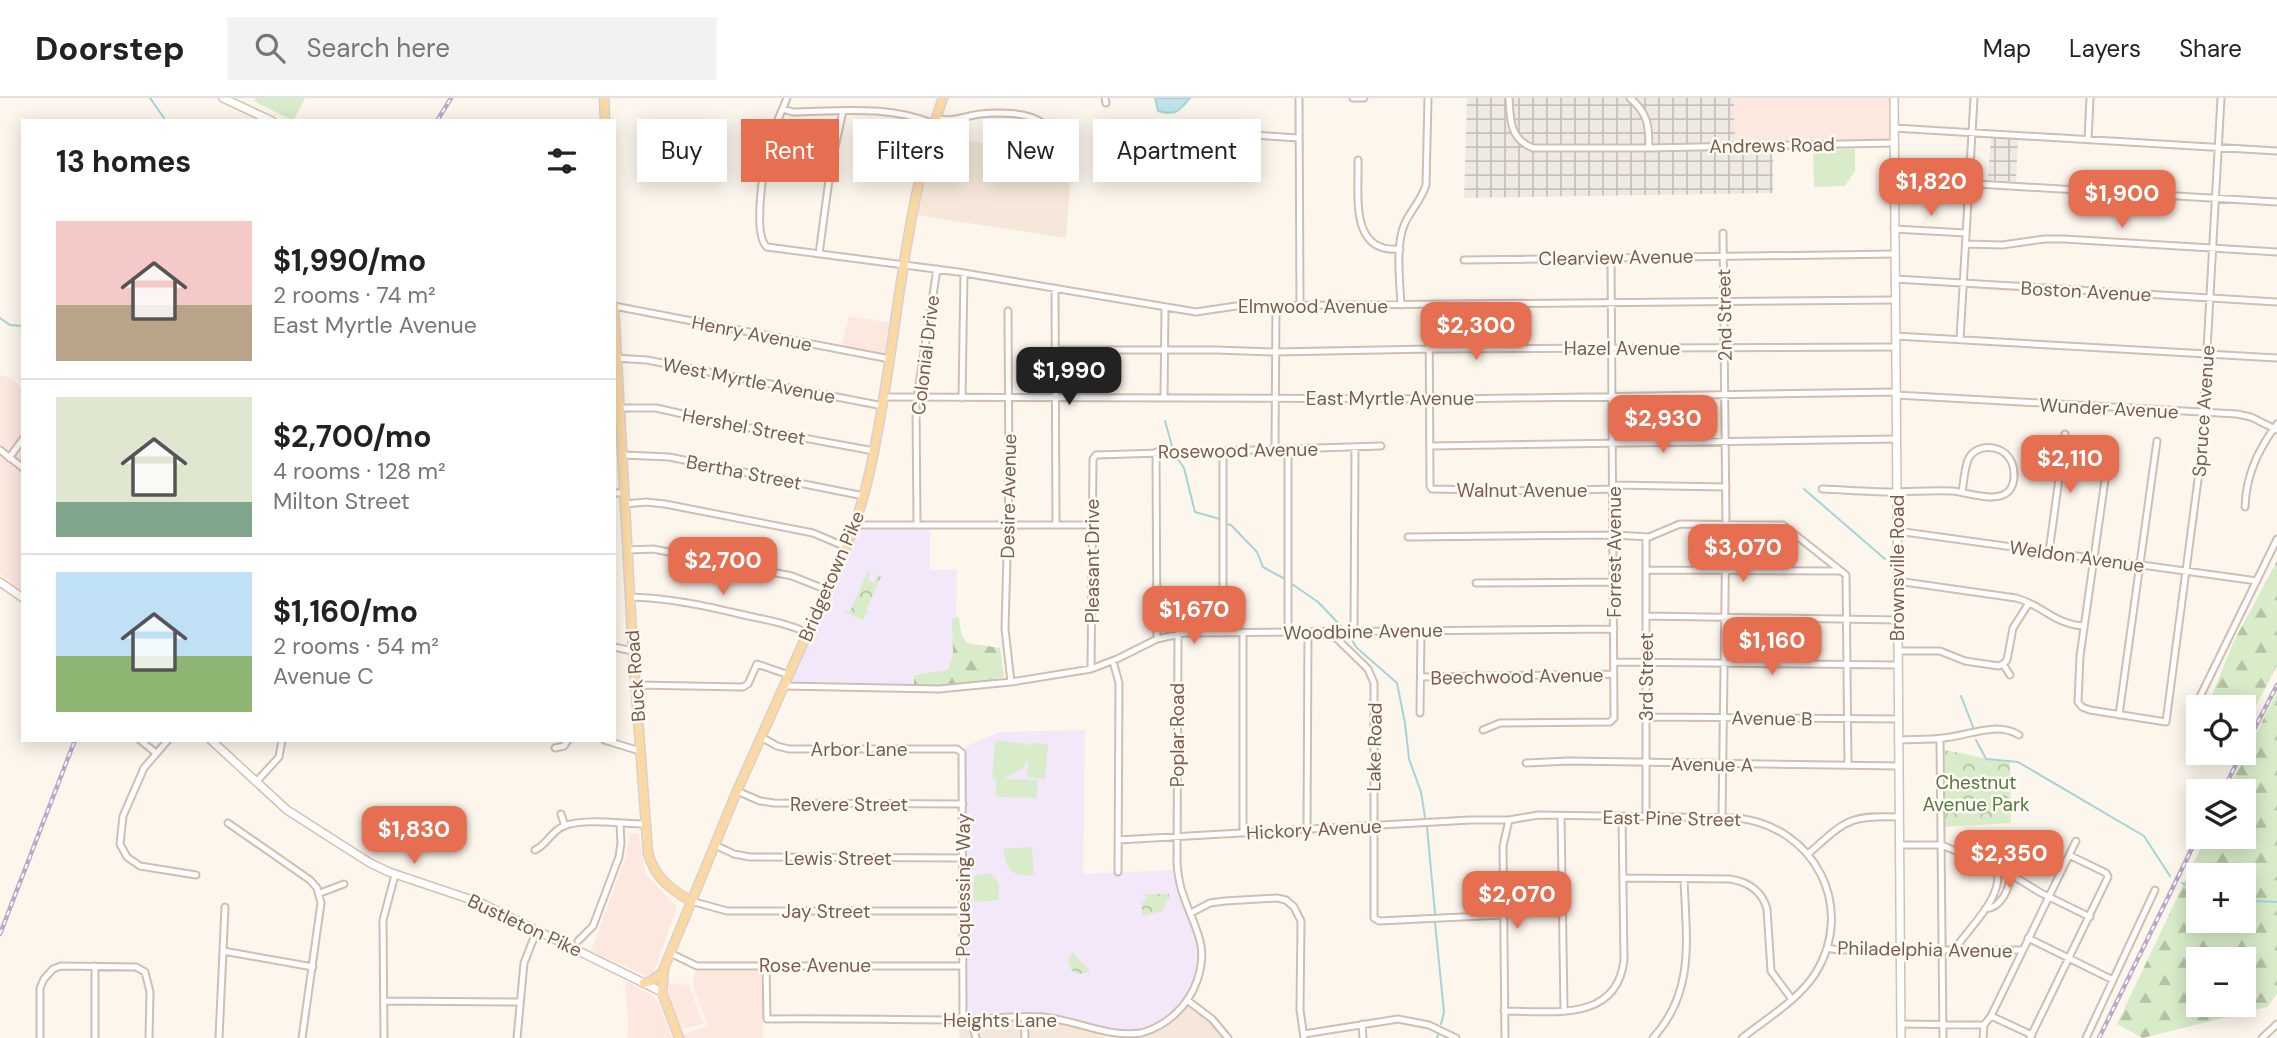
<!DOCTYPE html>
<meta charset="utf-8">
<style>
body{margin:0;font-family:"DM Sans",sans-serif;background:#f2f2f2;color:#222;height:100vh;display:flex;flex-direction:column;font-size:26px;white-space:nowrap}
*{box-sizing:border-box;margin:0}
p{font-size:23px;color:#767676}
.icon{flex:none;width:38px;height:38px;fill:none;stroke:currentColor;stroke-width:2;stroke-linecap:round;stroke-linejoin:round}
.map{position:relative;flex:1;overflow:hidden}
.side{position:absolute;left:21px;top:21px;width:595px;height:623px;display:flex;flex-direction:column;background:#fff;border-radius:0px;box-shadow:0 4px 18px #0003}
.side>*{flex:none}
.guide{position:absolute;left:637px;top:21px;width:665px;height:63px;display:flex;gap:14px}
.controls{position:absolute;left:2186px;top:597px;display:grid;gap:14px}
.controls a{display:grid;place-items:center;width:70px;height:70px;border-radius:0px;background:#fff;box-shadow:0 4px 18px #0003;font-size:35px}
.price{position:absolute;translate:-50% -60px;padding:0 16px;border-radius:14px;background:#e76f51;color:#fff;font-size:23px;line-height:46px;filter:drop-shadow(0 2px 4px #0008)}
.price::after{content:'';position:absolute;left:50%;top:42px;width:21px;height:16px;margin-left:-10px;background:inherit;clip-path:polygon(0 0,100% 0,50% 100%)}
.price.current{background:#222;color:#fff}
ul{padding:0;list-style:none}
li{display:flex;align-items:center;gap:21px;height:175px;padding:0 35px}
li+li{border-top:2px solid #e0e0e0}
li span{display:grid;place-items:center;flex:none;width:196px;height:140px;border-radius:0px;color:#555}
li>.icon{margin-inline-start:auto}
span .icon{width:84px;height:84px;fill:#fffc;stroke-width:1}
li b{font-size:30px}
h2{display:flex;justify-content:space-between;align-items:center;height:84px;padding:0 35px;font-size:30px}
.tag{padding:0 24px;border-radius:0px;background:#fff;box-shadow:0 4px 18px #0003;font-size:24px;line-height:63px}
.tag.current{background:#e76f51;color:#fff}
header{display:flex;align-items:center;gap:42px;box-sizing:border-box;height:98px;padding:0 35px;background:#fff;border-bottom:2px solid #e0e0e0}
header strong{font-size:33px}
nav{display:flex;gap:38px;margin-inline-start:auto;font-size:24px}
.search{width:490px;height:63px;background:#f2f2f2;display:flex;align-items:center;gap:18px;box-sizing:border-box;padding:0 24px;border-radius:0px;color:#767676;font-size:26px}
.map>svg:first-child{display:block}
</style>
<header>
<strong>Doorstep</strong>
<div class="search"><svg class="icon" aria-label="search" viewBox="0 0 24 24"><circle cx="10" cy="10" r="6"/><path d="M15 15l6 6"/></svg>Search here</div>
<nav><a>Map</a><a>Layers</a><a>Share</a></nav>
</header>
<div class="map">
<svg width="2277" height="940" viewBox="0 0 2277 940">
<defs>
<pattern id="industrial-grid" width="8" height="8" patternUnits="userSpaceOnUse" patternTransform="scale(1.75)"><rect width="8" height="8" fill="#efe9e4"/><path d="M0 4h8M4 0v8" fill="none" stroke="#c7c0bb"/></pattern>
<pattern id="forest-firs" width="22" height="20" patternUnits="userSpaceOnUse" patternTransform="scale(1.75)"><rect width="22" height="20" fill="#d8ecc9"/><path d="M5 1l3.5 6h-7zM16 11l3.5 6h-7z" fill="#b4c2a5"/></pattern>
<pattern id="park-crowns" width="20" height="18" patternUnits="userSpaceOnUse" patternTransform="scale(1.75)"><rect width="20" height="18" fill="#d8ecc9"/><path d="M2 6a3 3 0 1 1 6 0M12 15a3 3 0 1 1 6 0" fill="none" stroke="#b4c2a5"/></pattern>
<pattern id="water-ripples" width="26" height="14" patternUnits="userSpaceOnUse" patternTransform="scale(1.75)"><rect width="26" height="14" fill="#bfe3e8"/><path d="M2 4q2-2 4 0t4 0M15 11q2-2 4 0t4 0" fill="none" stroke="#a0bbbe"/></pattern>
</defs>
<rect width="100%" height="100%" fill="#fdf6ec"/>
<path fill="#f5e8da" d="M933,38L1072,58L1066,140L916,117Z
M1187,908L1213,926L1224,940H1131L1150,935L1164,928Z
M1046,922L1047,924L1071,928L1108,940H960L958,925Z"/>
<path fill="#fde8e0" d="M1734,0H1889V42L1734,44Z
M849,218L891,225L886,258L841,250Z
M0,277L11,280L23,291V493L0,476Z
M638,735L646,776L676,808V812L653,876L649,879L591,853L626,759L630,736Z
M695,873H762L763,940H685L684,936L708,928L693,889Z
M625,883L653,898L660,907L672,940H627L628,925Z
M668,885L689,887L703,926L682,931L670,899Z"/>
<path fill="url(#industrial-grid)" d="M1467,0H1734L1735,52H1773V95L1464,100Z
M1991,39L2018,40L2016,84L1988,82Z"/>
<path fill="#f3e8fa" d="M857,431H930V472L957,471L955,577L914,576L913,589L787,586Z
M1085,632L1083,776L1174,772L1181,805L1196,841L1197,862L1193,884L1184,900L1175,911L1157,924L1137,931L1109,932L1069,919L1050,916L964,918L965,649L999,634Z"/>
<path fill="url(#forest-firs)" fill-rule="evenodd" d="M2277,463V568L2244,630V609H2207L2233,545Z
M959,519L961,535L967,545L1000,550L1004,579L956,588H914V577L948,572L953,555L952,521Z
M2277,594V896L2267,909L2143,940L2117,926L2206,739L2244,738V693H2227ZM2198,777H2244V822H2198ZM2198,861H2244V906H2198Z"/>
<path fill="url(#park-crowns)" d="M868,473L871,474L868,482L874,485L878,477L881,478L866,512L871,515H866L863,522L845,514V512L850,513Z
M1943,652C1966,655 1987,663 2010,664L2011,725L1943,729Z
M1145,796H1169V800L1162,813L1143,818L1141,804L1146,803Z
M1072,854L1090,873L1088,875L1078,876L1071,872L1068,863Z"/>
<path fill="#d8ecc9" d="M256,0H305L293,23L254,3Z
M1855,51V73L1845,88L1814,89L1813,52Z
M998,642L1030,647L1031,645L1048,646L1045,681L1027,679L1028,662L1023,670L1004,681L1037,682V700L996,699V682L992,680L995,644Z
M1027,749L1032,750L1034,776C1016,783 1003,769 1004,751Z
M988,775C1001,781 1000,790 998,802L976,804L973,801L974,778Z"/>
<path fill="url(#water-ripples)" stroke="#a5d3da" stroke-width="2" d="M1155,0H1190C1179,13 1176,18 1158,13Z"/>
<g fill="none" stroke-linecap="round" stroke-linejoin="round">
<path stroke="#a5d3da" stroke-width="2" d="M150,0L166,23
M0,220L10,227L23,228
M1165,323L1172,348
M1175,357L1184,370L1195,414L1220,421
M1804,391L1885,461
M1226,426L1231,427L1257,454L1263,469L1285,481
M1292,486L1318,504L1342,529
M1348,536L1357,550L1397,585L1405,625L1409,661L1421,694L1425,719
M1961,598L1973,629
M1976,642L1986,661L2018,664L2144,738L2170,778
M1427,729L1435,815
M2182,785L2198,792
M2244,813H2246L2257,803L2277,804
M1435,825L1444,914L1441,926
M1437,940L1438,937"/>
<g stroke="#d1beb0" stroke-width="9">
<path id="street" d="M787,0C781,15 773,31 769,47C764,65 752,137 767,149L958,174L1196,214L1236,208L1895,202
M1105,0L1106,5
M1299,0L1300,207
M1353,0H1364
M1509,0C1510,22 1510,41 1533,50H1649C1649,28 1648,15 1630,0
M783,11L793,14C841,13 889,7 934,26
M936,20C951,25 965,18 980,16C998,14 1027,14 1041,24
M1894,30L2277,53
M2088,42L2090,0
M1193,50C1217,30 1269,39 1299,40
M1649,50L1894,45
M1358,62C1359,97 1349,156 1400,151
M1894,81L2277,104
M1894,131L1966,135
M1966,146L2002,147L2044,141H2064L2277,154
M819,156L831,67L843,13
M1464,162L1895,156
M1895,181L2277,204
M1055,190L1056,427
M1401,207C1400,184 1395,146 1405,125C1411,112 1422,101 1426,87L1428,0
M1429,207L1430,388L1432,391L1535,393L1613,391
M614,208L890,261
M1008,213L1009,386L1005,531L1011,584
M1895,238L2277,260
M1960,241L1974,0
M1056,252H1216L1275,254L1430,251L1895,249
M614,260L647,262L883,308
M1896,297L2237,316L2251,319L2277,332
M884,299L1453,301L1896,294
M962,300L964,175
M1164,300L1165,209
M614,310H656L723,325L874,353
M2110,347L2080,558L2078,604L2082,609L2090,612L2166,624L2201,359L2221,0
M1430,348L1896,341
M1275,351L1276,207
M1288,351V534
M0,352L23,370
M1223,353V535
M1156,354L1157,541
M623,357L669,359L864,398
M9,360L23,341
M1613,387L1726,389
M1822,391C1846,392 1869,394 1892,394C1912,394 1932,392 1952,393C1967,394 1996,406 2009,393C2013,388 2014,384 2014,378C2015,345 1976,342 1968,362C1964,372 1964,384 1962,394
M614,395H625
M625,406L646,404L665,406L813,435L846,449
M2245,409C2246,377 2258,352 2277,326
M855,427H1092
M917,427L916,306L937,171
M1897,433L2257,483
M1408,439L1614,437L1649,439L1680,426L1783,427L1846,477L1848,667
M1646,439V719
M628,452L653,451L792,478L827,492
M2049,454L2065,336
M1646,472L1841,473
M1897,483L2016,500C2043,507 2053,526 2084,528
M1476,485L1614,484
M630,499C670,500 706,508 744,517C766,522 787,525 808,535
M1646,518L1897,522
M1330,534L1368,571L1374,585V820L1379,823L1503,817
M1354,534L1355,349
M614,549L633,553
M1898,553H1940L1965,563L1999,568L2003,566
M1113,563L1119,585L1118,774
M1614,564L1898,567
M2003,566L2007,562L2013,530L2029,505
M2003,566L2010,577
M1091,571L1093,361L1096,357L1381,348
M1421,579L1614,576
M636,587L743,589L748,586L757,566L789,577
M784,588L939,591L1011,584L1091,571L1117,561L1157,541L1184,535L1614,531
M2193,613L2277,441
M1420,615L1421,533
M2119,617L2157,343
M1646,619L1898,621
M1483,632L1500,625L1610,624L1614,620L1611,159
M761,639L777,648L789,651H957L962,655L963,922
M1940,641L1943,940
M140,642L156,655
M168,642L144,670L123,718L120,746L127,759L140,768L196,777
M604,642L640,653
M1898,642C1913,641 1928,642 1943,640C1968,638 1996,623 2019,637
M555,650L564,648L568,642
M1526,665L1569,663L1899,668
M257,683L279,659L282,642
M737,693L760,703L774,705L963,706
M561,716L565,728
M1561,718L1564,912
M1722,720L1726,426L1723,135
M228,725L310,782L317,790L321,805L302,940
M1307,732L1308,534
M1243,735V534
M1118,742L1470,722H1509L1538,717L1737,720C1814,728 1857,809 1815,876C1798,902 1766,921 1742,940
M715,747L734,756L750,759L963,760
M1899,747H1942L1951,751L2010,776L2041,795L2090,819
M535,752C547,747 551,733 564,728C585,720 622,726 646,726
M1808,756C1846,723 1847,717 1899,719
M1623,780L1730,781C1749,784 1762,793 1767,811L1771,873L1791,900
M320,795L344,786
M691,803L727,813H963
M1985,811C2001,810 2010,791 2010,776
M1191,815L1210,805L1225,803L1277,800L1286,802L1294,809L1301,823L1300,912L1304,940
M2028,840L2113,882
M578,843L593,828L619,759L621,745L620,726
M1827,850L1838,852H2023
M1954,852C1967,832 2007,796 1996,770
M223,853L313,869
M670,855L697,868H962
M766,867L767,921C831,920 895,922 958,922C986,922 1015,917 1043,919C1077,922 1107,940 1141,935C1167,928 1188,908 1197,883C1209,848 1196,833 1185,802C1180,790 1178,778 1177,766L1178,535
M1187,902L1212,921L1228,940
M384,903L520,904
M1504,913C1551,913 1617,925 1624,862L1622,719
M1991,918L2032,937
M1024,919L1025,940
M968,922L973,929L976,940
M1362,926L1363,940
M1901,926L1984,927
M1304,936L1398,921L1429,927L1456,940
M40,940V890L44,881L53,871L61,868L136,869L145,874L150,894L149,940
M95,940V868
M219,940L225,809
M384,940L383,822L395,777
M517,940L524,865L537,832
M1505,940L1503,748L1509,722
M1653,940C1696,893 1686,839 1684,781
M1983,940L1984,927L1991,918L2076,743
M2030,940L2108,779L2106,775L2069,757
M2086,940L2155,792
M2262,940L2277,926"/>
</g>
<g stroke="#d6c0b0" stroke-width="10">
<path id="secondary" d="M223,0L272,23
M1894,0L1901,940
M0,484L23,500
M211,642L287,712L370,765L389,774L481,805L662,894"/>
</g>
<g stroke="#dad1cd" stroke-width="11">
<path id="primary" d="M604,0L605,23
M614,208L633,553L648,755C655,780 670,791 691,803
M644,885L651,883L663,874
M679,940L662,894L664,870L737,693L846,449C865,405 874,356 882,309C900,206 907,100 943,0"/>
</g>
<use href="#street" stroke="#fff" stroke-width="5"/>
<use href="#secondary" stroke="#fff" stroke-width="7"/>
<use href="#primary" stroke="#fbd9a5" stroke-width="8"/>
<g stroke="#b9a8c9" stroke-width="4.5">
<path id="rail" d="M437,23L451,0
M2244,651L2277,587
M2223,693L2242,654
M0,836L75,642
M2099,940L2198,738"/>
</g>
<use href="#rail" stroke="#fffaf3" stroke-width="2" stroke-dasharray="5" stroke-linecap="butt"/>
</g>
<g text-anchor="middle" stroke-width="5" stroke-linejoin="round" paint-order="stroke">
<g font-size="19" fill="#7a5c4d" stroke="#fffaf3">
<text transform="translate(1772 47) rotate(-1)" y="7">Andrews Road</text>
<text transform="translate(1616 159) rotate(-1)" y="7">Clearview Avenue</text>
<text transform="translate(2086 193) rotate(3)" y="7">Boston Avenue</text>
<text x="1313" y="215">Elmwood Avenue</text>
<text transform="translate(1724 217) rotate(-91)" y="7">2nd Street</text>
<text transform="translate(752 235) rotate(11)" y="7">Henry Avenue</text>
<text x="1622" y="257">Hazel Avenue</text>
<text transform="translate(925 257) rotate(-83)" y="7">Colonial Drive</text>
<text transform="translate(749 282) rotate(11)" y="7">West Myrtle Avenue</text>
<text x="1390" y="307">East Myrtle Avenue</text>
<text transform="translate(2109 310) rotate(3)" y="7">Wunder Avenue</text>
<text transform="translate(2203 313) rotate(-86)" y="7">Spruce Avenue</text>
<text transform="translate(744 328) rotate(11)" y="7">Hershel Street</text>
<text transform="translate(1238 352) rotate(-1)" y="7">Rosewood Avenue</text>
<text transform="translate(744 374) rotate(11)" y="7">Bertha Street</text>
<text x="1522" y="399">Walnut Avenue</text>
<text transform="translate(1008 398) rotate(-89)" y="7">Desire Avenue</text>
<text transform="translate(1614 454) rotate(-90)" y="7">Forrest Avenue</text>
<text transform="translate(2077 458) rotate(8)" y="7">Weldon Avenue</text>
<text transform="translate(1092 463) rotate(-90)" y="7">Pleasant Drive</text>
<text transform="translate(1897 470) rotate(-90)" y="7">Brownsville Road</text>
<text transform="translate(831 478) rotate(-67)" y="7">Bridgetown Pike</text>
<text transform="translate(1363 533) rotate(-1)" y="7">Woodbine Avenue</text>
<text transform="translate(635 578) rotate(-94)" y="7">Buck Road</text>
<text transform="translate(1517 578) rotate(-1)" y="7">Beechwood Avenue</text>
<text transform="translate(1646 579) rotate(-90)" y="7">3rd Street</text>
<text transform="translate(1772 620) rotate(1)" y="7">Avenue B</text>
<text transform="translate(1177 637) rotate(-90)" y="7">Poplar Road</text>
<text transform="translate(1374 649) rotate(-89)" y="7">Lake Road</text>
<text x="859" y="658">Arbor Lane</text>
<text transform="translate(1712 666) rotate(1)" y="7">Avenue A</text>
<text x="849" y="713">Revere Street</text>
<text transform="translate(1672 720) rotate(1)" y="7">East Pine Street</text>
<text transform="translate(1314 731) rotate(-3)" y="7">Hickory Avenue</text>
<text x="838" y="767">Lewis Street</text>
<text transform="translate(963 787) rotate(-90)" y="7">Poquessing Way</text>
<text x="826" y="820">Jay Street</text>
<text transform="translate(525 827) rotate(25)" y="7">Bustleton Pike</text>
<text transform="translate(1925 851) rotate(1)" y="7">Philadelphia Avenue</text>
<text x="815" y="874">Rose Avenue</text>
<text x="1000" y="929">Heights Lane</text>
</g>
<g font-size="19" fill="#537a41" stroke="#fffaf3">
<text x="1976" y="691">Chestnut<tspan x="1976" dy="22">Avenue Park</tspan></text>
</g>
</g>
</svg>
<div class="controls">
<a><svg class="icon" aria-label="locate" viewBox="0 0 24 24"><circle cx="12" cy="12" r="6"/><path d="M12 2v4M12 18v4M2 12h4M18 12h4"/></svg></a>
<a><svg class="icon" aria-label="layers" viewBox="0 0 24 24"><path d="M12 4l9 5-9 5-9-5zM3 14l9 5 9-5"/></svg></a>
<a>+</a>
<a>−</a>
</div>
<b class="price" style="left:1931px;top:120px">$1,820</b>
<b class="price" style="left:2122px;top:132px">$1,900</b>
<b class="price" style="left:1476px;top:264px">$2,300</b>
<b class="price current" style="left:1069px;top:309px">$1,990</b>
<b class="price" style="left:1663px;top:357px">$2,930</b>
<b class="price" style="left:2070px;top:397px">$2,110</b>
<b class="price" style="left:1743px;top:486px">$3,070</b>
<b class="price" style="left:723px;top:499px">$2,700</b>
<b class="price" style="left:1194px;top:548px">$1,670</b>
<b class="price" style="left:1772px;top:579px">$1,160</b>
<b class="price" style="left:414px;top:768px">$1,830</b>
<b class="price" style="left:2009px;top:792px">$2,350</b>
<b class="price" style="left:1517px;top:833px">$2,070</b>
<div class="guide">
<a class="tag">Buy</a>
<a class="tag current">Rent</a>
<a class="tag">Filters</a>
<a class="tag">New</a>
<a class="tag">Apartment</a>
</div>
<section class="side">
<h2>13 homes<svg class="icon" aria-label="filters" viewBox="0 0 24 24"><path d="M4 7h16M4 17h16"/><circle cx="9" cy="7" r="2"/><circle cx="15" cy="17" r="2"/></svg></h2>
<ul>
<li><span style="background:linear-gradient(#f6c9c9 60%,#b9a48a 0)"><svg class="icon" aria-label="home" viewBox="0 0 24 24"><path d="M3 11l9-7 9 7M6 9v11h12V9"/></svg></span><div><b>$1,990/mo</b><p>2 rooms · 74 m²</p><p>East Myrtle Avenue</p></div></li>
<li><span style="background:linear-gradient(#dfe7d0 75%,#7fa58c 0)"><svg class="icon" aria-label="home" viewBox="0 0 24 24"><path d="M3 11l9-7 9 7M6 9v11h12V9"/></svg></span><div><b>$2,700/mo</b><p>4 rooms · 128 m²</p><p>Milton Street</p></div></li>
<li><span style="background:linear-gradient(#bfe0f5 60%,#8fb573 0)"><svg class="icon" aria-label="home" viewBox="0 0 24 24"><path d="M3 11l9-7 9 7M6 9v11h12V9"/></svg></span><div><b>$1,160/mo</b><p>2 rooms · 54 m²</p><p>Avenue C</p></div></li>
</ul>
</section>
</div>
